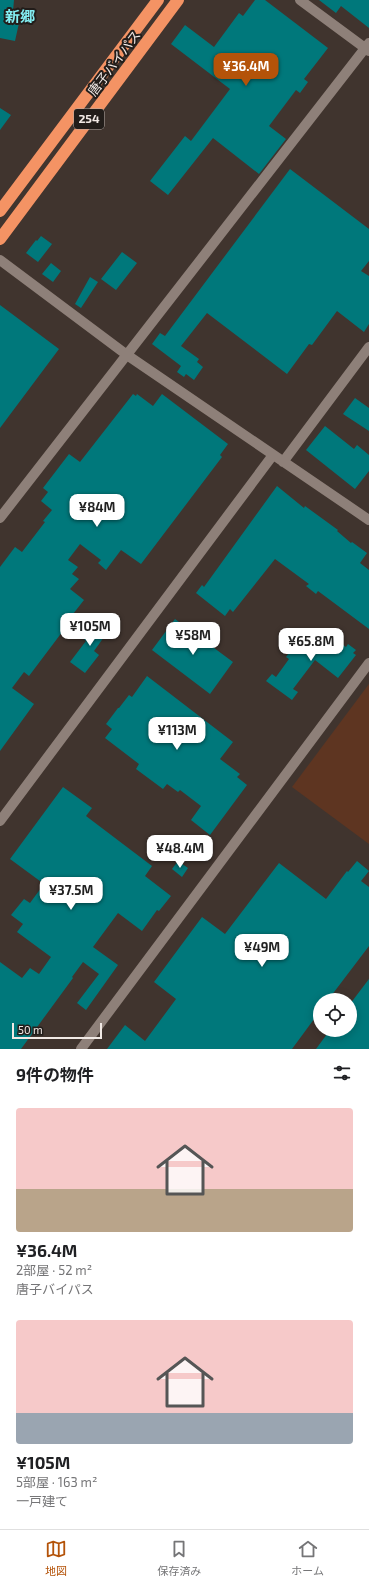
<!DOCTYPE html>
<html lang="ja">
<meta charset="utf-8">
<style>
body{margin:0;font-family:"Exo 2","Noto Sans JP",sans-serif;background:#f6f6f6;color:#202124;height:100vh;display:flex;flex-direction:column;font-size:15px;white-space:nowrap}
*{box-sizing:border-box;margin:0}
p{font-size:13px;color:#757577}
.icon{flex:none;width:22px;height:22px;fill:none;stroke:currentColor;stroke-width:2;stroke-linecap:round;stroke-linejoin:round}
.map{position:relative;height:1049px;overflow:hidden}
.side{display:flex;flex-direction:column;background:#fff;flex:1}
.side>*{flex:none}
.controls{position:absolute;left:313px;top:993px;display:grid;gap:8px}
.controls a{display:grid;place-items:center;width:44px;height:44px;border-radius:50%;background:#fff;box-shadow:0 2px 10px #0003;font-size:20px}
.scale{position:absolute;left:12px;bottom:10px;width:90px;box-sizing:border-box;padding-left:4px;border:2px solid #f1e9e5;border-top:0;font-size:11px;line-height:14px;white-space:nowrap;color:#f1e9e5;-webkit-text-stroke:3px #221d1a;paint-order:stroke}
.price{position:absolute;translate:-50% -34px;padding:0 9px;border-radius:8px;background:#fff;color:#222;font-size:13px;line-height:26px;filter:drop-shadow(0 1px 2px #0008)}
.price::after{content:'';position:absolute;left:50%;top:24px;width:12px;height:9px;margin-left:-6px;background:inherit;clip-path:polygon(0 0,100% 0,50% 100%)}
.price.current{background:#b45309;color:#fff}
ul{padding:0;list-style:none}
li{display:grid;align-content:center;gap:8px;height:212px;padding:0 16px}
li span{display:grid;place-items:center;height:124px;border-radius:4px;color:#555}
li>.icon{margin-inline-start:auto}
span .icon{width:72px;height:72px;fill:#fffc;stroke-width:1}
li b{font-size:17px}
h2{display:flex;justify-content:space-between;align-items:center;height:48px;padding:0 16px;font-size:17px}
.tabs{display:flex;justify-content:space-around;align-items:center;height:56px;border-top:1px solid #e0e0e0;background:#fff;font-size:11px;color:#757577}
.tabs a{display:grid;justify-items:center;gap:2px}
.tabs .current{color:#b45309}
.map>svg:first-child{display:block}
</style>
<div class="map">
<svg width="369" height="1049" viewBox="0 0 369 1049">
<rect width="100%" height="100%" fill="#40342e"/>
<path fill="#5e3521" d="M369,684V844L292,787Z"/>
<path fill="#00787b" d="M0,0H14L12,22L19,23L15,41L0,38Z
M255,0H265L328,48L304,79L308,82L300,93L296,90L269,126L286,139L259,174L213,138L168,195L150,181L185,136L191,141L230,89L171,44L185,25L214,47L239,13L243,16Z
M319,0H369V28L341,6L336,13Z
M0,108L11,115L0,130Z
M290,169L369,229V261L361,271L369,276V324L364,332L337,311L312,345L309,344L287,374L207,313L181,346L199,359L197,362L203,367L194,380L186,374L184,377L177,372L181,366L152,344L160,333L165,336Z
M41,236L52,244L38,262L26,253L36,240L37,241Z
M122,252L137,263L116,290L101,279Z
M51,263L61,271L53,282L42,274Z
M90,277L98,282L81,308L75,304Z
M0,305L59,349L0,428Z
M133,394L136,396L137,394L153,406L162,394L228,444L220,455L222,457L141,564L121,550L106,570L98,563L101,560L80,544L68,560L78,567L72,574L79,579L70,589L84,600L73,614L75,615L29,676L24,672L12,688L34,704L0,751V567L15,547L22,552L45,522L43,521L52,510L41,501L48,492L43,488L69,454L80,462Z
M355,398L369,408V431L343,414Z
M325,426L354,449L357,445L369,455V471L355,489L306,450Z
M277,486L304,508L305,506L338,530L337,531L351,543L352,542L367,553L360,563L369,570V629L318,591L316,594L306,586L309,584L275,559L233,612L230,609L225,616L196,593L202,585L204,587Z
M175,619L233,662L210,694L152,650Z
M96,621L109,630L94,651L99,655L85,673L70,662L86,641L83,638Z
M307,629L333,648L338,641L346,647L348,644L356,650L353,653L356,655L338,678L315,660L293,689L298,692L292,700L266,681L272,674L276,677L289,659L286,657Z
M147,676L233,742L220,759L240,774L237,777L247,785L210,835L191,820L201,806L180,790L178,792L167,784L163,789L136,769L139,764L105,738L112,729L106,724L118,708H119L129,695L132,697Z
M63,787L92,808L86,816L152,866L145,876L171,896L159,911L157,910L142,931L118,913L93,947L118,965L86,1010L77,1003L99,974L83,962L72,977L73,978L21,1049H0V962L22,978L30,968L39,974L51,957L17,932L23,924L11,915L24,899L30,903L44,884L10,859Z
M178,861L188,868L182,877L172,869Z
M357,861L369,871L361,881L369,887V946L328,1000H320V1011L292,1049H107L125,1025L145,1041L176,999L154,982L202,917L225,934L279,863L326,899L347,871L348,872Z
M369,979V1049H316L330,1030H350V1004Z"/>
<g fill="none" stroke-linecap="round" stroke-linejoin="round">
<path stroke="#8e8079" stroke-width="10" d="M300,0L369,51
M0,260L127,355L369,520
M283,462L369,347
M0,518L369,43
M0,821L273,455
M81,1049L369,663"/>
<path stroke="#f49364" stroke-width="12" d="M0,211L158,0
M0,239L178,0"/>
</g>
<g text-anchor="middle" stroke-width="4" stroke-linejoin="round" paint-order="stroke">
<rect fill="#221d1a" stroke="#b3aca8" stroke-width="1" x="74" y="109" width="30" height="20" rx="3"/>
<g font-size="12" font-weight="bold" fill="#f1e9e5">
<text x="89" y="123">254</text>
</g>
<g font-size="13" fill="#f1e9e5" stroke="#221d1a">
<text transform="translate(114 63) rotate(-53)" y="5">唐子バイパス</text>
</g>
<g font-size="15" font-weight="bold" fill="#83eff3" stroke="#221d1a">
<text x="20" y="22">新郷</text>
</g>
</g>
</svg>
<div class="controls">
<a><svg class="icon" aria-label="locate" viewBox="0 0 24 24"><circle cx="12" cy="12" r="6"/><path d="M12 2v4M12 18v4M2 12h4M18 12h4"/></svg></a>
</div>
<div class="scale">50 m</div>
<b class="price current" style="left:246px;top:87px">¥36.4M</b>
<b class="price" style="left:97px;top:528px">¥84M</b>
<b class="price" style="left:90px;top:647px">¥105M</b>
<b class="price" style="left:193px;top:656px">¥58M</b>
<b class="price" style="left:311px;top:662px">¥65.8M</b>
<b class="price" style="left:177px;top:751px">¥113M</b>
<b class="price" style="left:180px;top:869px">¥48.4M</b>
<b class="price" style="left:71px;top:911px">¥37.5M</b>
<b class="price" style="left:262px;top:968px">¥49M</b>
</div>
<section class="side">
<h2>9件の物件<svg class="icon" aria-label="filters" viewBox="0 0 24 24"><path d="M4 7h16M4 17h16"/><circle cx="9" cy="7" r="2"/><circle cx="15" cy="17" r="2"/></svg></h2>
<ul>
<li><span style="background:linear-gradient(#f6c9c9 65%,#b9a48a 0)"><svg class="icon" aria-label="home" viewBox="0 0 24 24"><path d="M3 11l9-7 9 7M6 9v11h12V9"/></svg></span><div><b>¥36.4M</b><p>2部屋 · 52 m²</p><p>唐子バイパス</p></div></li>
<li><span style="background:linear-gradient(#f6c9c9 75%,#9aa5b1 0)"><svg class="icon" aria-label="home" viewBox="0 0 24 24"><path d="M3 11l9-7 9 7M6 9v11h12V9"/></svg></span><div><b>¥105M</b><p>5部屋 · 163 m²</p><p>一戸建て</p></div></li>
</ul>
</section>
<nav class="tabs">
<a class="current"><svg class="icon" aria-label="map" viewBox="0 0 24 24"><path d="M3 6l6-2 6 2 6-2v14l-6 2-6-2-6 2zM9 4v14M15 6v14"/></svg>地図</a>
<a><svg class="icon" aria-label="saved" viewBox="0 0 24 24"><path d="M7 4h10v16l-5-4-5 4z"/></svg>保存済み</a>
<a><svg class="icon" aria-label="home" viewBox="0 0 24 24"><path d="M3 11l9-7 9 7M6 9v11h12V9"/></svg>ホーム</a>
</nav>
